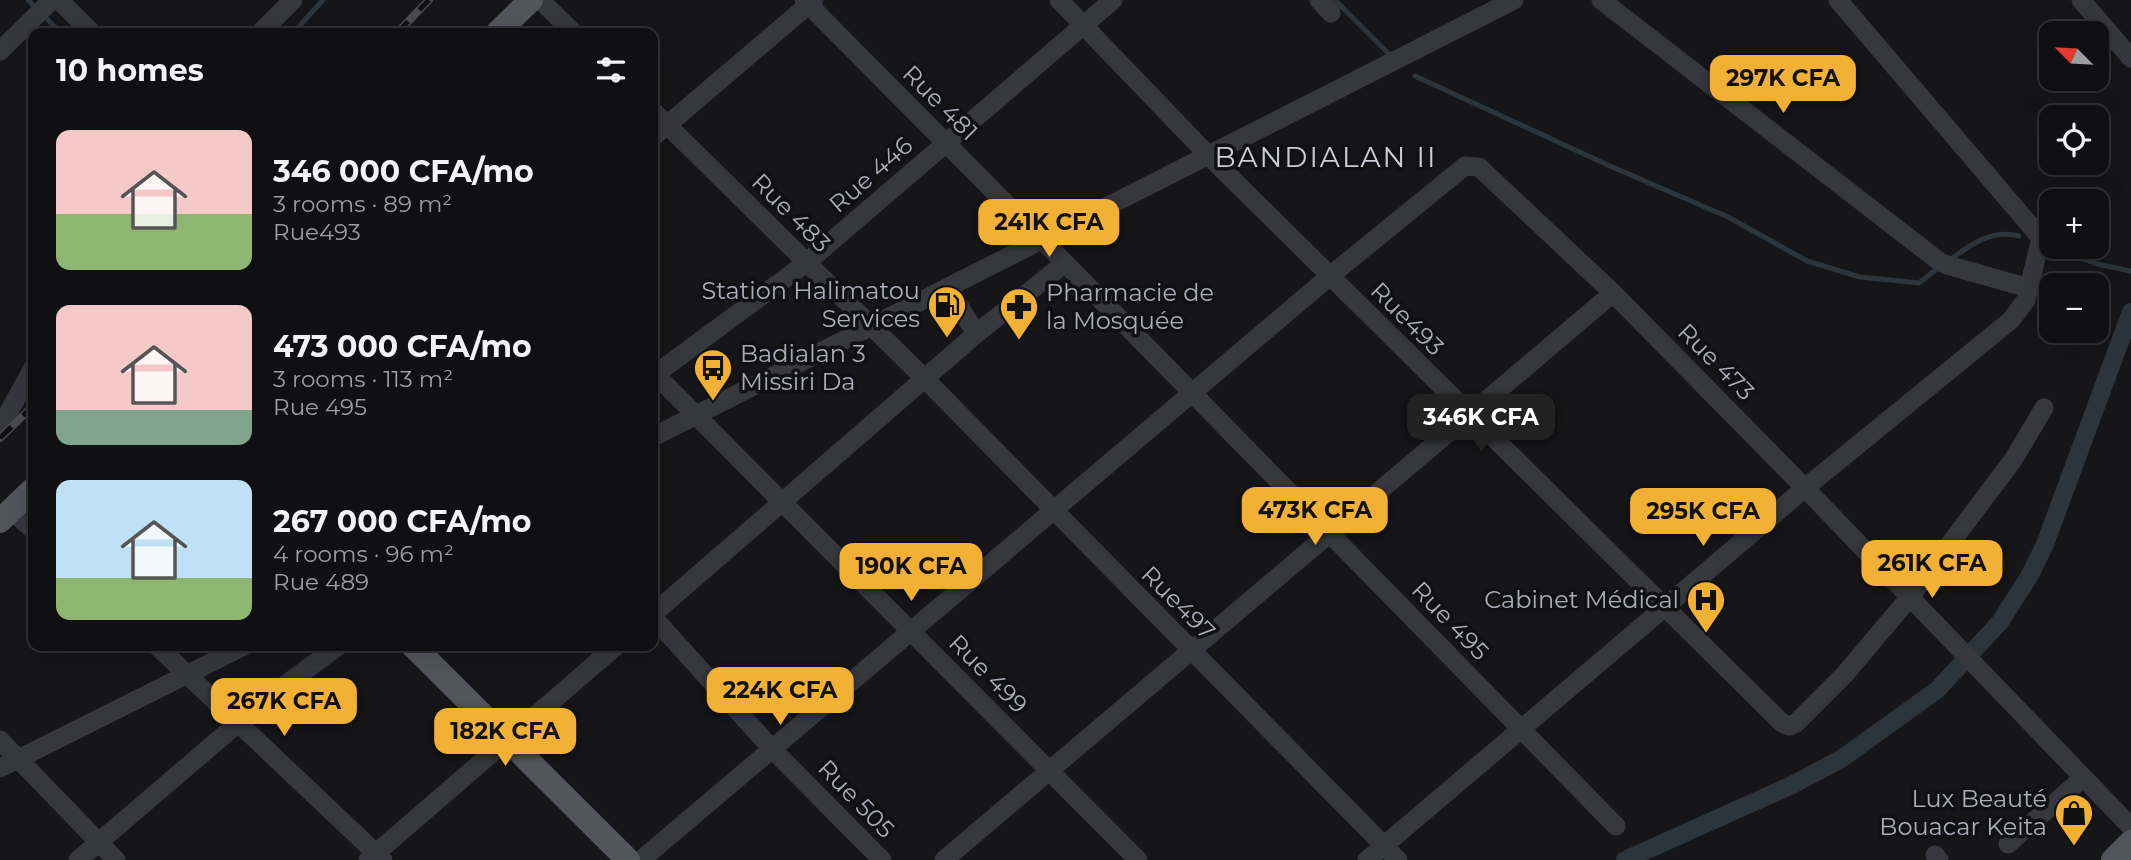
<!DOCTYPE html>
<meta charset="utf-8">
<style>
body{margin:0;font-family:Montserrat,sans-serif;background:#19191b;color:#f1f3f6;height:100vh;display:flex;flex-direction:column;font-size:26px;white-space:nowrap}
*{box-sizing:border-box;margin:0}
p{font-size:23px;color:#9c9d9f}
.icon{flex:none;width:38px;height:38px;fill:none;stroke:currentColor;stroke-width:2;stroke-linecap:round;stroke-linejoin:round}
.map{position:relative;flex:1;overflow:hidden}
.panel{position:absolute;left:28px;top:28px;width:630px;height:623px;display:flex;flex-direction:column;background:#101012;border-radius:14px;box-shadow:0 7px 28px #0002,0 0 0 2px #303032}
.panel>*{flex:none}
.needle{width:46px;rotate:294deg}
.controls{position:absolute;left:2039px;top:21px;display:grid;gap:14px}
.controls a{display:grid;place-items:center;width:70px;height:70px;border-radius:14px;background:#101012;box-shadow:0 7px 28px #0002,0 0 0 2px #303032;font-size:35px}
.price{position:absolute;translate:-50% -60px;padding:0 16px;border-radius:14px;background:#f2b134;color:#111;font-size:23px;line-height:46px;filter:drop-shadow(0 2px 4px #0008)}
.price::after{content:'';position:absolute;left:50%;top:42px;width:21px;height:16px;margin-left:-10px;background:inherit;clip-path:polygon(0 0,100% 0,50% 100%)}
.price.current{background:#222;color:#fff}
ul{padding:0;list-style:none}
li{display:flex;align-items:center;gap:21px;height:175px;padding:0 28px}
li span{display:grid;place-items:center;flex:none;width:196px;height:140px;border-radius:14px;color:#555}
li>.icon{margin-inline-start:auto}
span .icon{width:84px;height:84px;fill:#fffc;stroke-width:1}
li b{font-size:30px}
h2{display:flex;justify-content:space-between;align-items:center;height:84px;padding:0 28px;font-size:30px}
.map>svg:first-child{display:block}
</style>
<div class="map">
<svg width="2131" height="860" viewBox="0 0 2131 860">
<rect width="100%" height="100%" fill="#161618"/>
<g fill="none" stroke-linecap="round" stroke-linejoin="round">
<path stroke="#2c353c" stroke-width="5" d="M28,0L61,33
M1335,0L1391,56
M293,33L323,0
M1415,76L1610,166L1728,217L1807,261L1860,277L1919,283L1939,267
M2055,249L2097,264L2131,271
M1950,260C1971,244 1992,229 2019,236"/>
<path stroke="#2c353c" stroke-width="18" d="M1625,860L1790,786L1841,759L1937,690L2000,622L2030,575L2045,544L2131,312"/>
<path stroke="#37383d" stroke-width="19" d="M59,0L92,33
M540,0L574,33
M804,0L1065,263L1616,826
M1059,0L1208,155L1782,723L1790,726L1796,723L1845,674L1910,597L2013,460L2044,408
M1319,0L1331,13
M1601,0L1940,262L1947,265L2029,288
M2081,0L2131,58
M260,33L293,0
M0,51L52,0
M653,111L925,379L1398,860
M653,137L814,0
M948,287L976,334
M653,372L1138,860
M653,376L806,263L1113,0
M0,428L33,368
M653,437L1514,0
M11,510L33,530
M653,614L976,334L1065,263
M653,617L772,749L882,860
M157,646L383,860
M0,740L116,860
M0,768L244,646
M2008,844L2083,778
M1935,855L1939,860
M78,860L265,700L338,646
M368,860L616,646
M641,860L1330,276L1465,166L1479,167L1613,293L1805,488L2131,827
M944,860L1613,293
M1367,860L1805,488L2011,320L2026,300L2041,238L1838,0"/>
<path stroke="#53555c" stroke-width="24" d="M497,33L531,0
M0,521L33,489
M413,646L628,860
M2113,860L2131,842"/>
<g stroke="#4a4c52" stroke-width="8">
<path id="rail" d="M397,33L429,0
M0,438L33,406"/>
</g>
<use href="#rail" stroke="#111113" stroke-width="5" stroke-dasharray="16" stroke-linecap="butt"/>
</g>
<defs>
<g id="fuel-pin" transform="scale(2.0125)"><path d="M0 17L-7.5 6A9.5 9.5 0 1 1 7.5 6Z" fill="#f2b134" stroke="#111113"/><path d="M-5.5-6h7V0h2V4h1.3V-2.5L3-4.5l.8-.8L6-3V5H2.5V1h-1V6h-7ZM-4.2-4.7v3.2H.2V-4.7Z" fill="#111"/></g>
<g id="pharmacy-pin" transform="scale(2.0125)"><path d="M0 17L-7.5 6A9.5 9.5 0 1 1 7.5 6Z" fill="#f2b134" stroke="#111113"/><path d="M-2-6h4v4h4v4h-4v4h-4v-4h-4v-4h4Z" fill="#111"/></g>
<g id="bus-pin" transform="scale(2.0125)"><path d="M0 17L-7.5 6A9.5 9.5 0 1 1 7.5 6Z" fill="#f2b134" stroke="#111113"/><path d="M-5-6H5V4H4V6H2V4H-2V6H-4V4H-5ZM-3.5-4V0h7V-4ZM-3.5 1.2v1.5H-2V1.2ZM2 1.2v1.5H3.5V1.2Z" fill="#111"/></g>
<g id="hospital-pin" transform="scale(2.0125)"><path d="M0 17L-7.5 6A9.5 9.5 0 1 1 7.5 6Z" fill="#f2b134" stroke="#111113"/><path d="M-5-5h3v3.5h4V-5h3V5h-3V1.5h-4V5h-3Z" fill="#111"/></g>
<g id="shop-pin" transform="scale(2.0125)"><path d="M0 17L-7.5 6A9.5 9.5 0 1 1 7.5 6Z" fill="#f2b134" stroke="#111113"/><path d="M-5-2.5h2.3a2.7 3.5 0 0 1 5.4 0H5L5.5 6h-11ZM-1.5-2.5h3a1.5 2.3 0 0 0-3 0Z" fill="#111"/></g>
</defs>
<g fill-rule="evenodd">
<use href="#fuel-pin" x="947" y="305"/>
<use href="#pharmacy-pin" x="1019" y="307"/>
<use href="#bus-pin" x="713" y="368"/>
<use href="#hospital-pin" x="1706" y="600"/>
<use href="#shop-pin" x="2074" y="813"/>
</g>
<g text-anchor="middle" stroke-width="7" stroke-linejoin="round" paint-order="stroke">
<g font-size="24" fill="#a8adb8" stroke="#111113">
<text transform="translate(940 103) rotate(45)" y="8">Rue 481</text>
<text transform="translate(871 175) rotate(-41)" y="8">Rue 446</text>
<text transform="translate(791 213) rotate(45)" y="8">Rue 483</text>
<text transform="translate(1407 319) rotate(45)" y="8">Rue493</text>
<text transform="translate(1716 362) rotate(45)" y="8">Rue 473</text>
<text transform="translate(1178 603) rotate(45)" y="8">Rue497</text>
<text transform="translate(1450 621) rotate(46)" y="8">Rue 495</text>
<text transform="translate(988 674) rotate(45)" y="8">Rue 499</text>
<text transform="translate(856 799) rotate(46)" y="8">Rue 505</text>
</g>
<g font-size="24" fill="#a8adb8" stroke="#111113" text-anchor="end">
<text x="920" y="299">Station Halimatou<tspan x="920" dy="28">Services</tspan></text>
<text x="1046" y="301" text-anchor="start">Pharmacie de<tspan x="1046" dy="28">la Mosquée</tspan></text>
<text x="740" y="362" text-anchor="start">Badialan 3<tspan x="740" dy="28">Missiri Da</tspan></text>
<text x="1679" y="608">Cabinet Médical</text>
<text x="2047" y="807">Lux Beauté<tspan x="2047" dy="28">Bouacar Keita</tspan></text>
</g>
<g font-size="28" letter-spacing="2" fill="#c9ccd4" stroke="#111113">
<text x="1326" y="167">BANDIALAN II</text>
</g>
</g>
</svg>
<div class="controls">
<a><svg class="needle" viewBox="-14 -14 28 28"><path d="M0-13l5 13h-10z" fill="#e53935"/><path d="M0 13l5-13h-10z" fill="#9c9d9f"/></svg></a>
<a><svg class="icon" aria-label="locate" viewBox="0 0 24 24"><circle cx="12" cy="12" r="6"/><path d="M12 2v4M12 18v4M2 12h4M18 12h4"/></svg></a>
<a>+</a>
<a>−</a>
</div>
<b class="price" style="left:1783px;top:115px">297K CFA</b>
<b class="price" style="left:1049px;top:259px">241K CFA</b>
<b class="price current" style="left:1481px;top:454px">346K CFA</b>
<b class="price" style="left:1315px;top:547px">473K CFA</b>
<b class="price" style="left:1703px;top:548px">295K CFA</b>
<b class="price" style="left:1932px;top:600px">261K CFA</b>
<b class="price" style="left:911px;top:603px">190K CFA</b>
<b class="price" style="left:780px;top:727px">224K CFA</b>
<b class="price" style="left:284px;top:738px">267K CFA</b>
<b class="price" style="left:505px;top:768px">182K CFA</b>
<section class="panel">
<h2>10 homes<svg class="icon" aria-label="filters" viewBox="0 0 24 24"><path d="M4 7h16M4 17h16"/><circle cx="9" cy="7" r="2"/><circle cx="15" cy="17" r="2"/></svg></h2>
<ul>
<li><span style="background:linear-gradient(#f6c9c9 60%,#8fb573 0)"><svg class="icon" aria-label="home" viewBox="0 0 24 24"><path d="M3 11l9-7 9 7M6 9v11h12V9"/></svg></span><div><b>346 000 CFA/mo</b><p>3 rooms · 89 m²</p><p>Rue493</p></div></li>
<li><span style="background:linear-gradient(#f6c9c9 75%,#7fa58c 0)"><svg class="icon" aria-label="home" viewBox="0 0 24 24"><path d="M3 11l9-7 9 7M6 9v11h12V9"/></svg></span><div><b>473 000 CFA/mo</b><p>3 rooms · 113 m²</p><p>Rue 495</p></div></li>
<li><span style="background:linear-gradient(#bfe0f5 70%,#8fb573 0)"><svg class="icon" aria-label="home" viewBox="0 0 24 24"><path d="M3 11l9-7 9 7M6 9v11h12V9"/></svg></span><div><b>267 000 CFA/mo</b><p>4 rooms · 96 m²</p><p>Rue 489</p></div></li>
</ul>
</section>
</div>
